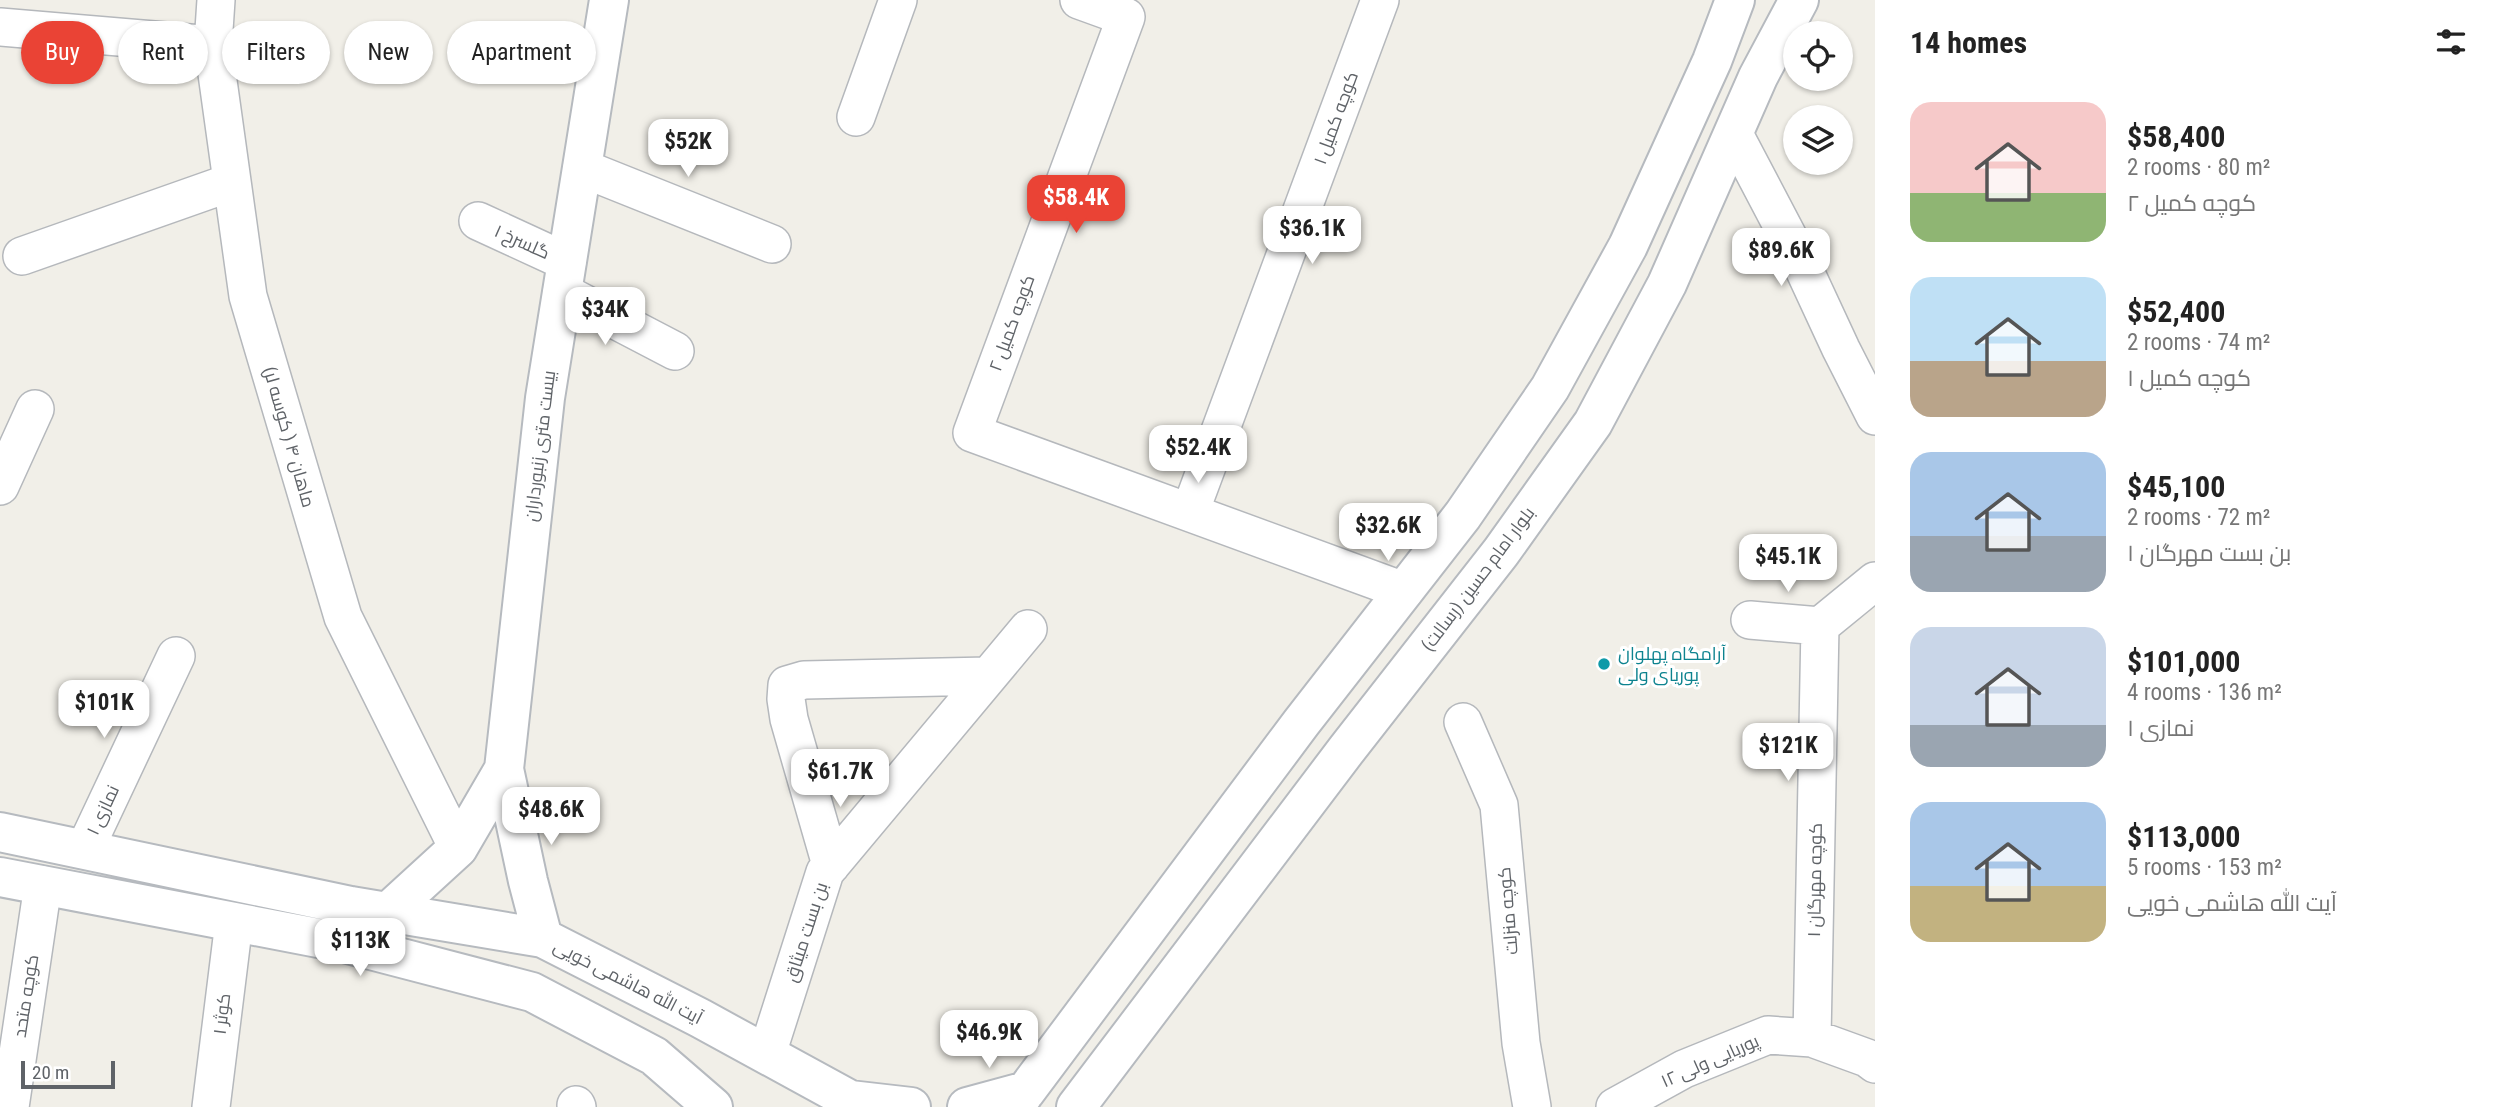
<!DOCTYPE html>
<meta charset="utf-8">
<style>
body{margin:0;font-family:"Roboto Condensed",Cairo,sans-serif;background:#f2f2f2;color:#222;height:100vh;display:flex;flex-direction:column;font-size:26px;white-space:nowrap}
*{box-sizing:border-box;margin:0}
p{font-size:23px;color:#767676}
.icon{flex:none;width:38px;height:38px;fill:none;stroke:currentColor;stroke-width:2;stroke-linecap:round;stroke-linejoin:round}
.map{position:relative;flex:1;overflow:hidden}
.drawer{display:flex;flex-direction:column;background:#fff;width:630px}
.drawer>*{flex:none}
.guide{position:absolute;left:21px;top:21px;width:665px;height:63px;display:flex;gap:14px}
.tools{position:absolute;left:1783px;top:21px;display:grid;gap:14px}
.tools a{display:grid;place-items:center;width:70px;height:70px;border-radius:50%;background:#fff;box-shadow:0 2px 5px #0004;font-size:35px}
.scale{position:absolute;left:21px;bottom:18px;width:94px;box-sizing:border-box;padding-left:7px;border:4px solid #5f6368;border-top:0;font-size:19px;line-height:24px;white-space:nowrap;color:#5f6368;-webkit-text-stroke:5px #fff;paint-order:stroke}
.price{position:absolute;translate:-50% -60px;padding:0 16px;border-radius:14px;background:#fff;color:#222;font-size:23px;line-height:46px;filter:drop-shadow(0 2px 4px #0008)}
.price::after{content:'';position:absolute;left:50%;top:42px;width:21px;height:16px;margin-left:-10px;background:inherit;clip-path:polygon(0 0,100% 0,50% 100%)}
.price.current{background:#ea4335;color:#fff}
ul{padding:0;list-style:none}
li{display:flex;align-items:center;gap:21px;height:175px;padding:0 35px}
li span{display:grid;place-items:center;flex:none;width:196px;height:140px;border-radius:21px;color:#555}
li>.icon{margin-inline-start:auto}
span .icon{width:84px;height:84px;fill:#fffc;stroke-width:1}
li b{font-size:30px}
h2{display:flex;justify-content:space-between;align-items:center;height:84px;padding:0 35px;font-size:30px}
.pill{padding:0 24px;border-radius:32px;background:#fff;box-shadow:0 2px 5px #0004;font-size:24px;line-height:63px}
.pill.current{background:#ea4335;color:#fff}
main{display:flex;flex:1;min-height:0}
.map>svg:first-child{display:block}
</style>
<main>
<div class="map">
<svg width="1875" height="1107" viewBox="0 0 1875 1107">
<rect width="100%" height="100%" fill="#f1efe8"/>
<g fill="none" stroke-linecap="round" stroke-linejoin="round">
<g stroke="#b5b8bc" stroke-width="40">
<path id="street" d="M216,0L213,45L248,296L343,617L458,848
M1079,0L1126,17L972,433L1404,591
M0,27L213,45
M856,117L898,0
M1734,134L1796,252L1841,349L1875,416
M582,168L772,244
M478,221L567,262
M22,256L232,182
M562,292L675,351
M0,486L35,409
M1190,512L1380,0
M1750,620L1820,626
M1463,722L1499,805L1521,1043L1532,1107
M85,849L176,656
M831,865L789,719L786,699L787,685L804,680L988,676
M1812,1038L1820,626L1875,581
M767,1054L825,872L1028,629
M576,1105L577,1107
M10,1107L43,885
M211,1107L234,922
M1615,1107L1684,1069L1768,1035L1812,1038L1867,1058L1875,1064"/>
</g>
<g stroke="#b6babf" stroke-width="42">
<path id="secondary" d="M0,832L351,906L543,938L700,1018L850,1100L911,1107
M0,877L344,943L532,992L654,1056L713,1107
M388,912L458,848L504,769
M543,938L528,881L504,769L545,398L609,0
M967,1107L1026,1091
M1014,1107L1301,723L1463,515L1550,388L1628,246L1712,61L1735,0
M1076,1107L1347,749L1501,552L1593,423L1667,284L1758,77L1799,0"/>
</g>
<use href="#street" stroke="#fff" stroke-width="37"/>
<use href="#secondary" stroke="#fff" stroke-width="38"/>
</g>
<circle fill="#0f9aa8" stroke="#fff" stroke-width="2.5" cx="1604" cy="664" r="7"/>
<g text-anchor="middle" stroke-width="6" stroke-linejoin="round" paint-order="stroke">
<g font-size="18" fill="#5f6368" stroke="#fff">
<text transform="translate(1336 118) rotate(-70)" y="6">کوچه کمیل ۱</text>
<text transform="translate(522 242) rotate(24)" y="6">گلسرخ ۱</text>
<text transform="translate(1012 323) rotate(-70)" y="6">کوچه کمیل ۲</text>
<text transform="translate(289 437) rotate(74)" y="6">ماهان ۴ ( کوسه لر)</text>
<text transform="translate(540 446) rotate(-83)" y="6">بیست متری زنبورداران</text>
<text transform="translate(1478 579) rotate(-53)" y="6">بلوار امام حسین (رسالت)</text>
<text transform="translate(103 810) rotate(-65)" y="6">نمازی ۱</text>
<text transform="translate(1815 880) rotate(-89)" y="6">کوچه مهرگان ۱</text>
<text transform="translate(1508 911) rotate(-95)" y="6">کوچه منزلت</text>
<text transform="translate(806 932) rotate(-72)" y="6">بن بست میثاق</text>
<text transform="translate(628 982) rotate(27)" y="6">آیت الله هاشمی خویی</text>
<text transform="translate(26 996) rotate(-81)" y="6">کوچه متحد</text>
<text transform="translate(222 1014) rotate(-83)" y="6">کوثر ۱</text>
<text transform="translate(1710 1061) rotate(-24)" y="6">پوریایی ولی ۱۲</text>
</g>
<g font-size="18" fill="#0d838f" stroke="#fff" text-anchor="start">
<text x="1618" y="660">آرامگاه پهلوان<tspan x="1618" dy="21">پوریای ولی</tspan></text>
</g>
</g>
</svg>
<div class="tools">
<a><svg class="icon" aria-label="locate" viewBox="0 0 24 24"><circle cx="12" cy="12" r="6"/><path d="M12 2v4M12 18v4M2 12h4M18 12h4"/></svg></a>
<a><svg class="icon" aria-label="layers" viewBox="0 0 24 24"><path d="M12 4l9 5-9 5-9-5zM3 14l9 5 9-5"/></svg></a>
</div>
<div class="scale">20 m</div>
<b class="price" style="left:688px;top:179px">$52K</b>
<b class="price current" style="left:1076px;top:235px">$58.4K</b>
<b class="price" style="left:1312px;top:266px">$36.1K</b>
<b class="price" style="left:1781px;top:288px">$89.6K</b>
<b class="price" style="left:605px;top:347px">$34K</b>
<b class="price" style="left:1198px;top:485px">$52.4K</b>
<b class="price" style="left:1388px;top:563px">$32.6K</b>
<b class="price" style="left:1788px;top:594px">$45.1K</b>
<b class="price" style="left:104px;top:740px">$101K</b>
<b class="price" style="left:1788px;top:783px">$121K</b>
<b class="price" style="left:840px;top:809px">$61.7K</b>
<b class="price" style="left:551px;top:847px">$48.6K</b>
<b class="price" style="left:360px;top:978px">$113K</b>
<b class="price" style="left:989px;top:1070px">$46.9K</b>
<div class="guide">
<a class="pill current">Buy</a>
<a class="pill">Rent</a>
<a class="pill">Filters</a>
<a class="pill">New</a>
<a class="pill">Apartment</a>
</div>
</div>
<section class="drawer">
<h2>14 homes<svg class="icon" aria-label="filters" viewBox="0 0 24 24"><path d="M4 7h16M4 17h16"/><circle cx="9" cy="7" r="2"/><circle cx="15" cy="17" r="2"/></svg></h2>
<ul>
<li><span style="background:linear-gradient(#f6c9c9 65%,#8fb573 0)"><svg class="icon" aria-label="home" viewBox="0 0 24 24"><path d="M3 11l9-7 9 7M6 9v11h12V9"/></svg></span><div><b>$58,400</b><p>2 rooms · 80 m²</p><p>کوچه کمیل ۲</p></div></li>
<li><span style="background:linear-gradient(#bfe0f5 60%,#b9a48a 0)"><svg class="icon" aria-label="home" viewBox="0 0 24 24"><path d="M3 11l9-7 9 7M6 9v11h12V9"/></svg></span><div><b>$52,400</b><p>2 rooms · 74 m²</p><p>کوچه کمیل ۱</p></div></li>
<li><span style="background:linear-gradient(#a9c7e8 60%,#9aa5b1 0)"><svg class="icon" aria-label="home" viewBox="0 0 24 24"><path d="M3 11l9-7 9 7M6 9v11h12V9"/></svg></span><div><b>$45,100</b><p>2 rooms · 72 m²</p><p>بن بست مهرگان ۱</p></div></li>
<li><span style="background:linear-gradient(#c9d6e8 70%,#9aa5b1 0)"><svg class="icon" aria-label="home" viewBox="0 0 24 24"><path d="M3 11l9-7 9 7M6 9v11h12V9"/></svg></span><div><b>$101,000</b><p>4 rooms · 136 m²</p><p>نمازی ۱</p></div></li>
<li><span style="background:linear-gradient(#a9c7e8 60%,#c2b280 0)"><svg class="icon" aria-label="home" viewBox="0 0 24 24"><path d="M3 11l9-7 9 7M6 9v11h12V9"/></svg></span><div><b>$113,000</b><p>5 rooms · 153 m²</p><p>آیت الله هاشمی خویی</p></div></li>
</ul>
</section>
</main>
